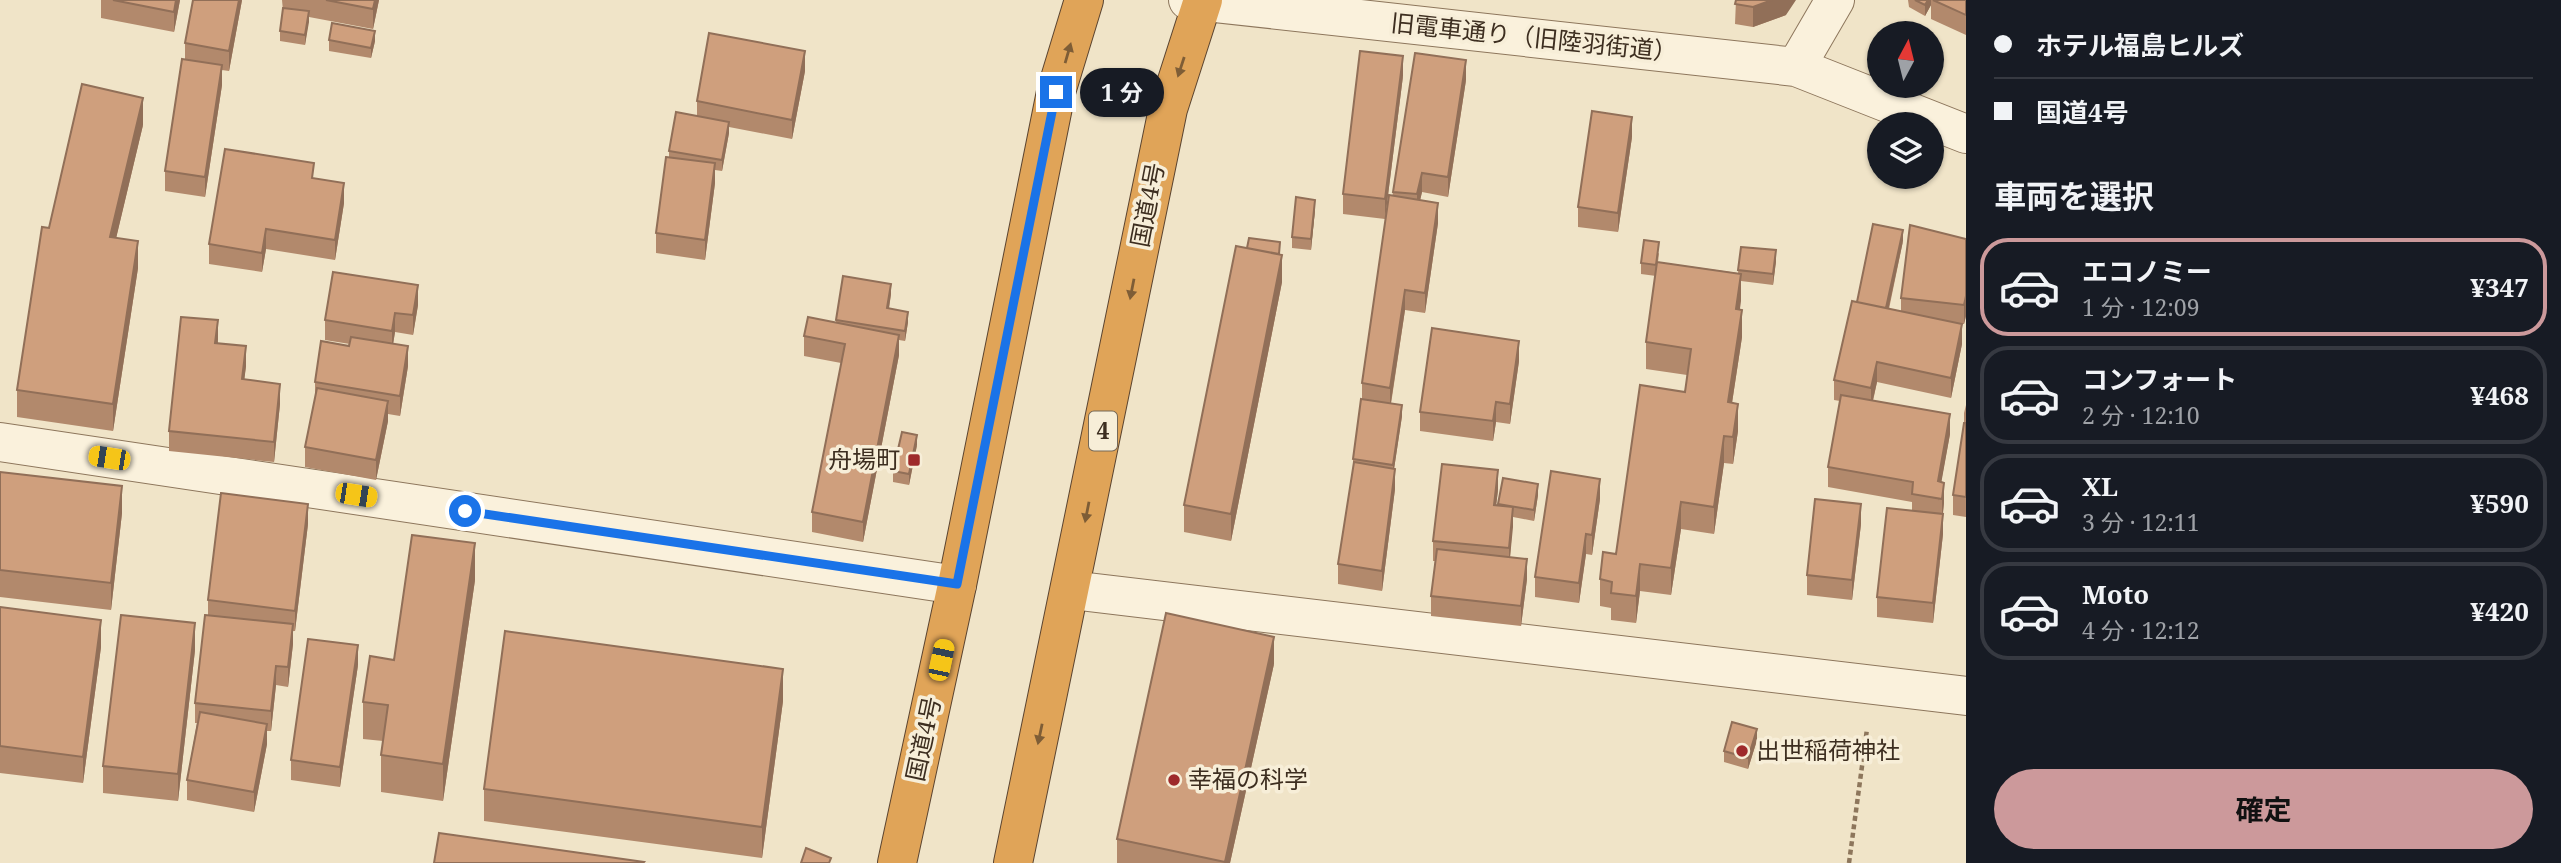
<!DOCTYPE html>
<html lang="ja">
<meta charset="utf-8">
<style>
:root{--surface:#171b24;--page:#20242c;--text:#f1f3f6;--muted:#9ea1a6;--line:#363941;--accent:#cc999b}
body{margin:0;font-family:"Noto Serif","Noto Sans JP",serif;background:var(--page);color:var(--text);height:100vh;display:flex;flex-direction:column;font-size:26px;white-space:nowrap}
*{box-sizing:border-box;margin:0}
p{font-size:23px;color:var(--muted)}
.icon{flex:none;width:38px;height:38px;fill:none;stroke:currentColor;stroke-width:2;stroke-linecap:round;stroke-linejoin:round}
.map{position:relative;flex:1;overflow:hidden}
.sheet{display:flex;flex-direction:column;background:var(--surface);width:595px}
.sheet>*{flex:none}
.banner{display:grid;align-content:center;height:154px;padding:0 28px;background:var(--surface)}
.needle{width:46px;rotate:7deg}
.controls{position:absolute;left:1867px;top:21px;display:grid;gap:14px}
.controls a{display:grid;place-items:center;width:77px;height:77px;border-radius:50%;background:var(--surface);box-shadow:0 2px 5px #0004;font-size:35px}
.end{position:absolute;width:32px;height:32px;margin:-16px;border:9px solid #1a73e8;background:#fff;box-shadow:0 0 0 4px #fff}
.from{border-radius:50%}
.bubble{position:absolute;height:49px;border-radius:24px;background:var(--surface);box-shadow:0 2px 5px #0004;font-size:23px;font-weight:700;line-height:49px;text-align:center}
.car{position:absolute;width:21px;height:42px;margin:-21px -10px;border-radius:9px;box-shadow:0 0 5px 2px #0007;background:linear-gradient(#f5c518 24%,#345 0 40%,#f5c518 0 76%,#345 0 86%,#f5c518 0)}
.banner b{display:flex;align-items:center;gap:24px;height:66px;font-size:26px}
.banner b+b{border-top:2px solid var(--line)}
.banner i{width:18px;height:18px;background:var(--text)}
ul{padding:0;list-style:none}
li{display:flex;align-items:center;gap:21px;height:98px;margin:0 14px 10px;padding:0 14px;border:4px solid var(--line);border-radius:28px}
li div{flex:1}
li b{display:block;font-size:26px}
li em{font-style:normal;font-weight:700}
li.current{border-color:var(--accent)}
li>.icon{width:63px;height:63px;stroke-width:1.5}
h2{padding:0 28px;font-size:32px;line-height:84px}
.button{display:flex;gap:14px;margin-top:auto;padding:14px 28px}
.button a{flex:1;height:80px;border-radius:42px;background:var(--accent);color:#111;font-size:28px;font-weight:700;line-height:80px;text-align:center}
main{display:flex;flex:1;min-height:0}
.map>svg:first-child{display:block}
</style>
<main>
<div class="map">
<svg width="1966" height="863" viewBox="0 0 1966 863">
<rect width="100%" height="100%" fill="#f0e4c8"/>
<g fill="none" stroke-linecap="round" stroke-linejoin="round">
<g stroke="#8d765c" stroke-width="40">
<path id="minor" d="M1188,0L1796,67L1966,134
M1796,67L1835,0
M0,442L957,585
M1071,590L1966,696"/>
</g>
<g stroke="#5b4430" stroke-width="40">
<path id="highway" d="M897,863L957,585L1056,92L1084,0
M1013,863L1168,109L1203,0"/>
</g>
<path stroke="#8d765c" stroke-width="4.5" stroke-dasharray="5 3.5" stroke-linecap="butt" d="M1849,863L1867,729"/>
<use href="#minor" stroke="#faf1dc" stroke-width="38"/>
<use href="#highway" stroke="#e0a458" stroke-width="38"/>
</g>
<path fill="#b2896c" d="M101,0H180L174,32L101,18Z
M242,0L229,71L222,70V85L205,197L165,191V171L185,59V43Z
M282,0H379L373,29L309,17L305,45L280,41V31L283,11Z
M1736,0L1786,15L1753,27L1735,24Z
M1908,0H1966V35L1931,19V5L1925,16L1909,7Z
M329,40L375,41L371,58L329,51Z
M805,71L792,139L729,127V133L722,171L715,170V183L705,260L656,253V233L669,157V151L697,116V101Z
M1403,76L1385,219L1343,214V194Z
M1466,80L1448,197L1422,192L1420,200L1438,223L1425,313L1405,310L1391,404L1402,416L1394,469L1395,489L1382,591L1338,584V564L1353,470V459L1362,399V383L1393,192Z
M143,125L116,238L138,268L113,431L17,417V390L49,228Z
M1632,137L1618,232L1578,227V207Z
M314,178L344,203L335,260L266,249L262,272L209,264V244Z
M1315,210L1311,250L1292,248V237Z
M1966,239V316L1964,324H1960L1962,344L1951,398L1877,382L1873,401L1950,434L1941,482L1944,503L1943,514V534L1933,623L1877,617V597L1912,511V502L1828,487V467L1840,401L1834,400V380L1903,241L1889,309L1901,311V298Z
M1741,247L1776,261L1773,285L1741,281L1740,309L1742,337L1732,403L1738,431L1733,464L1724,463L1714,534L1681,529L1671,595L1640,591L1636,623L1611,620V608L1600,606V579L1616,554L1685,392L1687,375L1646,369V342L1656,276L1641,274V263L1659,253L1658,262L1738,273Z
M1280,254L1282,282L1231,541L1184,532V505Z
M891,294L889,309L908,322L905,341L899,340V355L863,542L812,532V512L841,363L804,356V336L836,323V320Z
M418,305L413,335L395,332L393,344L408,366L400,416L388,414V421L376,480L305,467V447L315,398V382L349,346L350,344L325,340V320Z
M218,340V344L246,366L244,380L280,404L274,462L169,451V431Z
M1519,361L1510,424L1496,422L1493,441L1420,431V412Z
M1966,405V517L1953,515V495L1964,424V413Z
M917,445L909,485L893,482V471Z
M0,472L122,513L111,610L0,597Z
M1498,490L1496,505L1538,495L1534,521L1513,517L1510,557L1527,579L1521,626L1431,616V596L1435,561H1433V541Z
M1600,499L1592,555L1586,554L1579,603L1535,597V577Z
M308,524L295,631H293V644L288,687L276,685L271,731H267V744L254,812L187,800V780L197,723H195V703L208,615V600Z
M1861,524L1852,600L1807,595V575Z
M475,580L443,801L381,792V755L383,741L363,739V702L394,660Z
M0,607L101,647L83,783L0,773Z
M195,650L178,801L103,793V766Z
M1274,664L1230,863H1117V839Z
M358,665L340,787L291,780V760Z
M783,701L762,858L484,821V789Z
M1757,740L1748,769L1724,762V751Z"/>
<path fill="#916f58" d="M176,0H180L174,32V12Z
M239,0H242L229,71V51Z
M375,0H379L373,29V9Z
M1772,0H1796L1786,15L1753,27V7Z
M1928,0H1931V5L1925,16V5Z
M309,11V22L305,45V35Z
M375,31V41L371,58V48Z
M805,51V71L792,139V120Z
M1403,56V76L1385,219V199Z
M1466,60V80L1448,197V177Z
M222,65V85L205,197V177Z
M143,98V125L110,264V237Z
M1632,117V137L1618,232V213Z
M729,122V133L722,171V160Z
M715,163V183L705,260V240Z
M1422,173V192L1417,214V194Z
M344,183V203L335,260V240Z
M1315,200V210L1311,250V239Z
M1438,203V223L1425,313V293Z
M266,229V249L262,272V253Z
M1903,230V241L1886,320V309Z
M138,241V268L113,431V404Z
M1776,250V261L1773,285V274Z
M1282,255V282L1231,541V514Z
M1741,274V301L1736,336V309Z
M891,284V294L887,319V308Z
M418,285V305L413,335V315Z
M1405,290V310L1390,408V388Z
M1966,296V316L1964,324V305Z
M1742,310V337L1728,429V402Z
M908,312V322L905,341V331Z
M395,313V332L392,351V331Z
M218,320V340L215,363V343Z
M1962,324V344L1951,398V378Z
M899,335V355L863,542V522Z
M1519,341V361L1510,424V404Z
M246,346V366L242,399V379Z
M408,346V366L400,416V396Z
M1877,362V382L1871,408V388Z
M280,384V404L274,462V442Z
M388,401V421L376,480V460Z
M1496,402V422L1493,441V421Z
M1738,404V431L1733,464V437Z
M1402,405V416L1393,476V465Z
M1950,414V434L1938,501V481Z
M917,435V445L909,485V474Z
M1724,436V463L1714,534V507Z
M1395,469V489L1382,591V571Z
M1498,470V490L1494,524V505Z
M1600,479V499L1592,555V535Z
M1944,483V503L1942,519V499Z
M1538,484V495L1534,521V510Z
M122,486V513L111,610V583Z
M1681,502V529L1671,595V568Z
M308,504V524L295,631V611Z
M1861,504V524L1852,600V580Z
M1513,507V527L1509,568V548Z
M1943,514V534L1933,623V603Z
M1586,534V554L1579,603V583Z
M475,543V580L443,801V764Z
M1527,559V579L1521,626V606Z
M1640,564V591L1636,623V596Z
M101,620V647L83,783V757Z
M195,623V650L178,801V774Z
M293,624V644L288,687V667Z
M1274,637V664L1230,863H1225Z
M358,645V665L340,787V767Z
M276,666V685L271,731V711Z
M783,669V701L762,858V827Z
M267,724V744L254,812V792Z
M1757,729V740L1748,769V758Z"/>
<path fill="#cf9f7d" stroke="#916f58" stroke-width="2" d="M113,0H176L174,12Z
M193,0H239L229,51L185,43Z
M326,0H375L373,9Z
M1736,0H1772L1753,7L1735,4Z
M1915,0H1928L1925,5Z
M1933,0H1966V15Z
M283,8L309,11L305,35L280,31Z
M332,23L375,31L371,48L329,40Z
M709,33L805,51L792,120L697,101Z
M1360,51L1403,56L1385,199L1343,194Z
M1415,53L1466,60L1448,177L1422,173L1417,194L1393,192Z
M182,59L222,65L205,177L165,171Z
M82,84L143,98L110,237L138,241L113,404L17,390L42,227L49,228Z
M1592,111L1632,117L1618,213L1578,207Z
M676,112L729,122L722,160L669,151Z
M225,149L314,163L312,178L344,183L335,240L266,229L262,253L209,244Z
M666,157L715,163L705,240L656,233Z
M1389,195L1438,203L1425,293L1405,290L1390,388L1362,383Z
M1296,197L1315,200L1311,239L1292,237Z
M1873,224L1903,230L1886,308L1857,302Z
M1910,225L1966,239V296L1964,305L1901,298Z
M1249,238L1280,242L1279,254L1247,248Z
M1644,240L1659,242L1656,265L1641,263Z
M1236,246L1282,255L1231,514L1184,505Z
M1741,247L1776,250L1773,274L1738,270Z
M1657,262L1741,274L1736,309L1742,310L1728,402L1738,404L1733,437L1724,436L1714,507L1681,502L1671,568L1640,564L1636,596L1611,593L1612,582L1600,579L1603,552L1616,554L1640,385L1685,392L1691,349L1646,342Z
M333,272L418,285L413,315L395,313L392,331L325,320Z
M843,276L891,284L887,308L908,312L905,331L836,320Z
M1852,301L1962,324L1951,378L1877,362L1871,388L1834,380Z
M181,317L218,320L215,343L246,346L242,379L280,384L274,442L169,431Z
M808,317L899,335L863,522L812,512L845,344L804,336Z
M1432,328L1519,341L1510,404L1496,402L1493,421L1420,412Z
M351,337L408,346L400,396L315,382L321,341L349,346Z
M317,388L388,401L376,460L305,447Z
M1841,395L1950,414L1938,481L1944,483L1942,499L1912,494L1913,482L1828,467Z
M1361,399L1402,405L1393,465L1353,459Z
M1964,423H1966V497L1953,495Z
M902,432L917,435L909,474L893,471Z
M1354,462L1395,469L1382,571L1338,564Z
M1442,464L1498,470L1494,505L1513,507L1509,548L1433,541Z
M1551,471L1600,479L1592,535L1586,534L1579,583L1535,577Z
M0,472L122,486L111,583L0,570Z
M1503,478L1538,484L1534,510L1498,504Z
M221,493L308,504L295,611L208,600Z
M1815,499L1861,504L1852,580L1807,575Z
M1887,508L1943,514L1933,603L1877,597Z
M412,535L475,543L443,764L381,755L388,705L363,702L370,656L394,660Z
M1437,549L1527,559L1521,606L1431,596Z
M0,607L101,620L83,757L0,746Z
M1166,613L1274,637L1225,862L1117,839Z
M121,615L195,623L178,774L103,766Z
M205,615L293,624L288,667L276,666L271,711L195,703Z
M505,631L783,669L762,827L484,789Z
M308,639L358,645L340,767L291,760Z
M200,712L267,724L254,792L187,780Z
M1732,722L1757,729L1748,758L1724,751Z
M439,833L644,862L643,863H434Z
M806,848L831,858L829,863H801Z"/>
<defs><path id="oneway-solid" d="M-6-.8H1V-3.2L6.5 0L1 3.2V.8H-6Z" transform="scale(1.75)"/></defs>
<g fill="#7e5d36">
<use href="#oneway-solid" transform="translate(1068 53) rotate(-74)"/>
<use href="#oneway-solid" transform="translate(1181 67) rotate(108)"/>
<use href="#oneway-solid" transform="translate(1132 289) rotate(101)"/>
<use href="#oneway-solid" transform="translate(1087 512) rotate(101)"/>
<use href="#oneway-solid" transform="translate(1040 734) rotate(102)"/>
</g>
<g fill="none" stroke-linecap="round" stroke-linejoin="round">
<path stroke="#1a73e8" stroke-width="9" d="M465,511L957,584L1056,92"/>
</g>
<g fill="#9e2a2b" stroke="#f7eed8" stroke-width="2.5">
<rect x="907" y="453" width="14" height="14" rx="3.5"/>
<circle cx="1742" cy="751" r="7"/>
<circle cx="1174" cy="780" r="7"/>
</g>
<g text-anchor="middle" stroke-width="7" stroke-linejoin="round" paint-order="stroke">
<rect fill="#f7eed8" stroke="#756857" stroke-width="2" x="1089" y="411.5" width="28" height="39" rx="5"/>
<g font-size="23" font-weight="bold" fill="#3d2e20">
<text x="1103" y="439">4</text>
</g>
<g font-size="24" fill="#3d2e20" stroke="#f7eed8">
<text transform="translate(1534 38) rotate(6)" y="8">旧電車通り（旧陸羽街道）</text>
<text transform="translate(1148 205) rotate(-79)" y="8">国道4号</text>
<text transform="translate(924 739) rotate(-78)" y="8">国道4号</text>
</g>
<g font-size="24" fill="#3d2e20" stroke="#f7eed8" text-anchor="start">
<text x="900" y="468" text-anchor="end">舟場町</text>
<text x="1756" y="759">出世稲荷神社</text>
<text x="1188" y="788">幸福の科学</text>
</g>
</g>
</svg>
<div class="controls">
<a><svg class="needle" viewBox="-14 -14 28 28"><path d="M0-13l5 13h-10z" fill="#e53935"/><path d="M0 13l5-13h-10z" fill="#9ea1a6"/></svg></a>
<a><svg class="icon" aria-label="layers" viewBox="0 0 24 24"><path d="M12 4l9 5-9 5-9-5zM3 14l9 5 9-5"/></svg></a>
</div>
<i class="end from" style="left:465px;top:511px"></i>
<i class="end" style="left:1056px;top:92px"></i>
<div class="bubble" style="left:1080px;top:68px;width:84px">1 分</div>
<i class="car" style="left:109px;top:458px;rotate:279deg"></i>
<i class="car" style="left:356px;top:495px;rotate:99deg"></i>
<i class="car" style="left:941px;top:660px;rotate:12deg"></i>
</div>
<section class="sheet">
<div class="banner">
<b><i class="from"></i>ホテル福島ヒルズ</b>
<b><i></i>国道4号</b>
</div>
<h2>車両を選択</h2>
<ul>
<li class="current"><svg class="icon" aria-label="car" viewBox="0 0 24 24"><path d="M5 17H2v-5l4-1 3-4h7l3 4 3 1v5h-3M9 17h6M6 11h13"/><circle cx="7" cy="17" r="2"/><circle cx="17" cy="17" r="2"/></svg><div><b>エコノミー</b><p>1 分 · 12:09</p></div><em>¥347</em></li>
<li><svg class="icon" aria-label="car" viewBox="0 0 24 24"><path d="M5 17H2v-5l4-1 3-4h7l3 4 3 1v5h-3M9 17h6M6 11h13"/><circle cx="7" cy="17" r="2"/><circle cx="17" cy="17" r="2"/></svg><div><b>コンフォート</b><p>2 分 · 12:10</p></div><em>¥468</em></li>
<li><svg class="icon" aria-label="car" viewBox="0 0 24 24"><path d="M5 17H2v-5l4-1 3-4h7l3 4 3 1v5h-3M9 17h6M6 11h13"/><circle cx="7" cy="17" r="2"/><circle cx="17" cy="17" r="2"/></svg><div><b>XL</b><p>3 分 · 12:11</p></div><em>¥590</em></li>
<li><svg class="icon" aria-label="car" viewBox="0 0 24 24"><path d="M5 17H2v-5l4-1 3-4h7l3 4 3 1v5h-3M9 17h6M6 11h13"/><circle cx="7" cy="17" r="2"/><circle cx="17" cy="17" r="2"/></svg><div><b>Moto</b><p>4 分 · 12:12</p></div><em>¥420</em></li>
</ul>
<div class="button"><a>確定</a></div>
</section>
</main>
